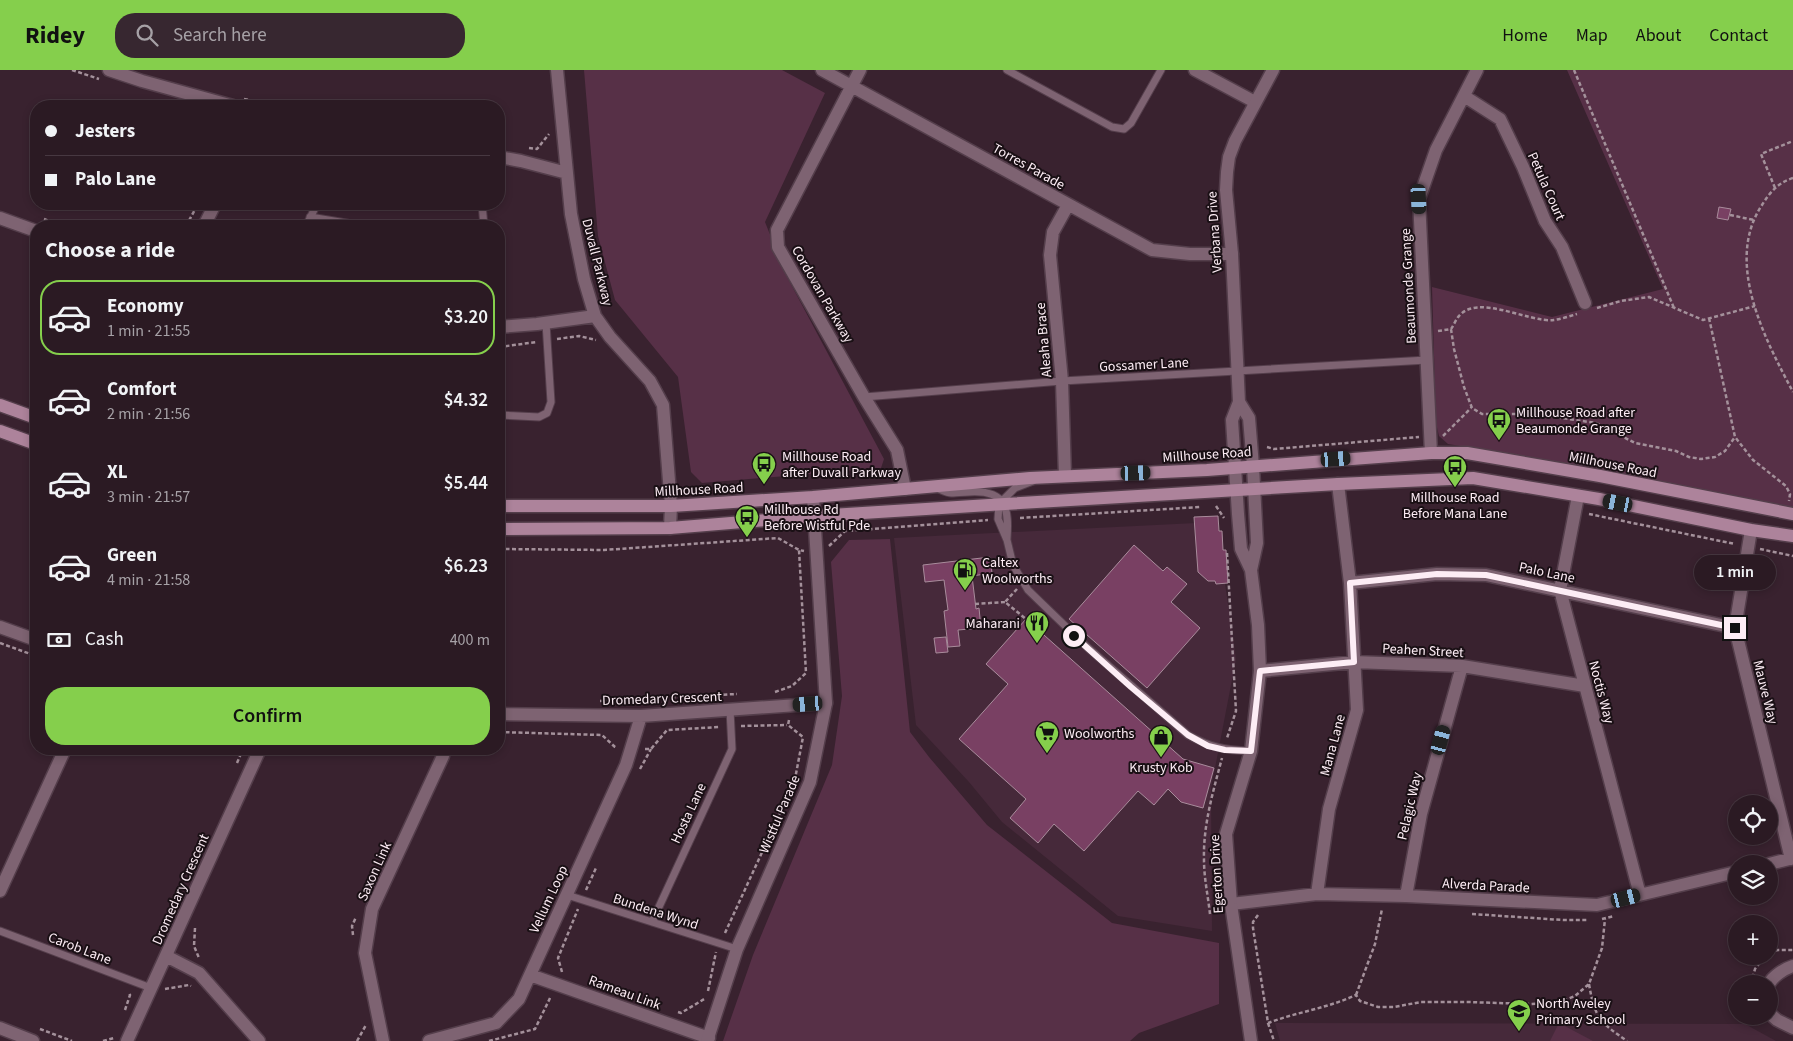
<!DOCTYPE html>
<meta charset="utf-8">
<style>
:root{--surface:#2b1a23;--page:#372730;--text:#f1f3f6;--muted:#a6a1a6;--line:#473841;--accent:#85cf4c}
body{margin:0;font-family:"Source Sans 3",sans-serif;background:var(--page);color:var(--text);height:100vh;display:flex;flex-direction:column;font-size:19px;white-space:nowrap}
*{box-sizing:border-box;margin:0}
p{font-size:16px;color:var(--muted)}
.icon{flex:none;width:28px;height:28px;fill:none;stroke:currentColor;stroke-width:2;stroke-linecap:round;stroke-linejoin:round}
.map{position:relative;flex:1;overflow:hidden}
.sheet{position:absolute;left:30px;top:150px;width:475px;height:535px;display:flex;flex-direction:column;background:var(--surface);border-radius:20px;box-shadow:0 2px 8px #0003,0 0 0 1px var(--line)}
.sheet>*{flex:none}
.banner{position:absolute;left:30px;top:30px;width:475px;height:110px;border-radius:20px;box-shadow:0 2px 8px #0003,0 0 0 1px var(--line);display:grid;align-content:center;height:110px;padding:0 15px;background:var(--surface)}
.tools{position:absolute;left:1728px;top:725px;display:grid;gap:10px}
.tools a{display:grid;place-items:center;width:50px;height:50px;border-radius:50%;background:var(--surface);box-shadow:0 2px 8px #0003,0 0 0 1px var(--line);font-size:25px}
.end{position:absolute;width:22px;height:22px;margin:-11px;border:6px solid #fdedf5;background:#111;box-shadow:0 0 0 2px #111}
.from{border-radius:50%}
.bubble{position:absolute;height:35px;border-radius:18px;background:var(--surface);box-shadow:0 2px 8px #0003,0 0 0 1px var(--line);font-size:16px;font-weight:600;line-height:35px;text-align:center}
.car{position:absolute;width:15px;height:30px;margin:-15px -8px;border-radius:6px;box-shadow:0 0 4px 1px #0007;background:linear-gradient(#222 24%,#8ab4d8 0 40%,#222 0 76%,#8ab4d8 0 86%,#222 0)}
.banner b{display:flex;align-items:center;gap:18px;height:48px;font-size:19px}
.banner b+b{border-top:1px solid var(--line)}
.banner i{width:12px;height:12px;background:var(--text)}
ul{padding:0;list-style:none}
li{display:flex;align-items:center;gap:15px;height:75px;margin:0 10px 8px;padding:0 5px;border:2px solid transparent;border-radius:20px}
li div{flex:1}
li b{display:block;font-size:19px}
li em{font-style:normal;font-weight:600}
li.current{border-color:var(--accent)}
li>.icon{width:45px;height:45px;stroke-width:1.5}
h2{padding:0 15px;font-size:22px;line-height:60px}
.pay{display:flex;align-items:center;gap:12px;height:55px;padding:0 15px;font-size:19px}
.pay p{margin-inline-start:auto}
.action{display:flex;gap:10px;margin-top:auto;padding:10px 15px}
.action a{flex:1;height:58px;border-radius:20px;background:var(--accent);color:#111;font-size:20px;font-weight:600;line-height:58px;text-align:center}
header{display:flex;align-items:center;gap:30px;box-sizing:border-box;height:70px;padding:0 25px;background:var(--accent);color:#111}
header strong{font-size:24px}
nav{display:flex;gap:28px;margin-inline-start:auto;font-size:18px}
.search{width:350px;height:45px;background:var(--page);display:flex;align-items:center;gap:12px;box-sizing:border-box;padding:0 18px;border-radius:20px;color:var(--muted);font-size:19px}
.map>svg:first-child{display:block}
</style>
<header>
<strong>Ridey</strong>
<div class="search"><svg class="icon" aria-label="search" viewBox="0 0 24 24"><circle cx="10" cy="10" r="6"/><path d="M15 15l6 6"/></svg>Search here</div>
<nav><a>Home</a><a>Map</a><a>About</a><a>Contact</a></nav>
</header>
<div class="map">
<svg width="1793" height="971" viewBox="0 0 1793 971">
<rect width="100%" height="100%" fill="#39222f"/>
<path fill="#46293a" d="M1216,452L1236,589L1211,719L1212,861L1118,846L1002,752L969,712L916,655L894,468Z
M1275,953L1745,954L1776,971H1280Z"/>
<path fill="#573047" d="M584,0H782L825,23L765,152L786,205L884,389L881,398L702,413L691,402L678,307L615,230L598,166Z
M1567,0H1793V438L1523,386L1448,374L1439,366L1436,353L1432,217L1552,247L1663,219Z
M890,469L910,662L929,687L987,755L1112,853L1219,873V934L1139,963L1130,971H723L753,885L832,695L842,626L831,492L849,470Z
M1559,953L1593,971H1550Z"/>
<path fill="#794063" stroke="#a98c9c" d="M1719,137L1731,139L1728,150L1717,148Z
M1218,446L1219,461H1222L1223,480H1226L1228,513L1216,514L1215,511H1208L1198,502L1194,447Z
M1134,475L1163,501L1167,497L1187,514L1171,532L1200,558L1147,618L1069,549Z
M990,487L992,503L972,506L976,539L979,538L981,558L958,560L960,576L948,577L944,541L948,540L944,510L925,512L923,495Z
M1026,549L1183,689L1214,698L1203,738L1181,732L1168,719L1154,735L1138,721L1084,781L1054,754L1038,773L1010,748L1026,729L959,669L1008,614L986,594Z
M946,567L948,582L936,583L934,568Z"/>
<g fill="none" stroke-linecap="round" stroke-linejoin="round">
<g stroke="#543e4b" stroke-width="9">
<path id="service" d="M1007,0L1112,57L1124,59L1131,53L1161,0
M482,134L484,156
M310,147L364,156
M306,156L317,134
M864,327L1062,311L1427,290
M499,345L539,347L547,343L551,332L546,253
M1033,411L1015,418L999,434L998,449L1007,470L1013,495L1028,520L1087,577L1188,665C1212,678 1224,680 1251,681
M937,418C953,426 954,422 970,422C1007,420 1009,439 1007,469
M567,825L737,879
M652,852L732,679L730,640
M0,861L151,918"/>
</g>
<g stroke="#543e4b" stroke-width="15">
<path id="minor" d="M109,0L142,11L233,36
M557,0L571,144L584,209L595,246L610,267L650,311L663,335L671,436L670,458
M822,0L1152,180L1190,184H1232
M860,0L777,160L778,177L864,327L897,380L905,419
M1195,0L1255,32
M1464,26L1500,49L1523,97L1545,151L1562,177L1585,233
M499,87L521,91L567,103
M0,148L36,161
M204,156L215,134
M499,257L537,254L595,246
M1431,383L1419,129L1436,80L1477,0
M1065,406L1062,311L1050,185L1053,162L1068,135
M1578,426L1560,520L1640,825
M1751,460L1735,558L1791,789
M1350,513L1437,504L1486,505L1735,558
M0,557L36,570
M1260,601L1354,592L1462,596L1585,616
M499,644L641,646L826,633
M1769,794L1793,788
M0,821L65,679
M1317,824L1329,739L1357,640L1350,513L1338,414
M1406,826L1421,744L1462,596
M1231,834L1317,824L1406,826L1597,835L1736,802
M166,886L199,903L259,971
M530,905L709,968
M1769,914C1773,906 1784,899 1793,896
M1769,943L1777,950L1793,958
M0,958L33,971
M127,971L260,679
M383,971L365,883L372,839L443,686L444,679
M429,971L496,953L519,929L626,695L641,646"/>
</g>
<g stroke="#543e4b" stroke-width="15">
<path id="tertiary" d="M1239,332L1249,348L1253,396L1257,473L1251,500
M707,971L737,879L810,712L826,633L813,427
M1251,971L1231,834L1226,764L1251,681L1260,601L1258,555L1251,500L1241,479L1238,444L1232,350L1239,332L1232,184L1226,120L1227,102L1229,87L1235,71L1273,0"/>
</g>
<g stroke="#543e4b" stroke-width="15">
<path id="secondary" d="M0,335L36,348
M0,361L36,374
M499,436H671L813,427L1030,408L1207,400L1431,383H1467L1600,406L1793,444
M499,459L670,458L815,446L1005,434L1338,414L1473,408L1599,429L1751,460L1793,466"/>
</g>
<path stroke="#a4919b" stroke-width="2.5" stroke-dasharray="4 2.5" stroke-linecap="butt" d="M72,0L99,9
M1574,0L1674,238
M244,29L280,36
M529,78L537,79L549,64
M1793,108C1779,112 1770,122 1762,135C1724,192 1765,269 1793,322
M1775,118L1761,84L1793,71
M1730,145L1754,150
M44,149L63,156
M186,156L198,134
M1597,238L1621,231L1649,227L1703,250L1755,236
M1709,248L1735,367L1753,390L1786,416L1790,424L1789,431
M1451,259L1454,279L1464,317L1472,338L1482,344H1534L1596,353L1635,373L1676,381L1689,387L1701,389L1715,387L1725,381L1735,367
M1438,261L1451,259C1454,255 1456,249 1459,246C1478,223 1529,253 1554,250C1562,249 1570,246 1577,244
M557,269L579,266L596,270
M499,277L537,272
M1443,366L1471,338
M1267,377L1274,379L1419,367
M1216,436L1224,448
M1589,444L1735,474
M1020,448L1200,437
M829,476L845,461L988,450
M499,479L604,480L778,468L799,480L804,481
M1760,479L1793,486
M1227,483L1236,641L1227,668
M1017,519L1005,532L1026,549
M975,534L1005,532
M0,573L36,586
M775,622L792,616L806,603L799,480
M600,631L737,624
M789,650L788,655L803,667L795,709
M741,656L787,655
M499,662L602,665L615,677L617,678
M645,679H651L667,660L720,657
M237,693L243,679
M640,699L651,679
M586,820L596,798
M1210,844C1208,826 1204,808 1204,790C1203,755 1213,722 1222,688
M1472,844L1563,850H1587
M1258,845L1253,852V858L1268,953C1297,942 1328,938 1356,925L1360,931L1378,937H1394L1421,932H1468L1530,934L1558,933L1575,926L1589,914L1602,878L1605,849
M1602,849L1614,846
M195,858L194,876L199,888
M725,863L781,741
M353,865L352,856L356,847
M1769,882L1778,880H1793
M562,902L558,888L578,839
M1589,914C1595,949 1600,952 1627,971
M1751,914L1755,899L1765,886
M165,919L189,915L191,916
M708,921L716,882
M1356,925L1375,874L1382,839
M125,940L130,925L129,922
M678,942L681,943L706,928
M1268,953L1274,971
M40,959L72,971
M103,971L114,968
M357,971L366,955
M489,971L535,959L551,926"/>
<use href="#service" stroke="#7e6372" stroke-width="7"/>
<use href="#minor" stroke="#7e6372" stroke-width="12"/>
<use href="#tertiary" stroke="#7e6372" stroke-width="12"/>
<use href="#secondary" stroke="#ad839b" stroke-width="12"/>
</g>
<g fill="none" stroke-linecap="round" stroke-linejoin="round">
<path stroke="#fdedf5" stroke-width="6" d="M1074,566L1131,617L1188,665L1208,676L1225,680L1251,681L1260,601L1354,592L1350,513L1437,504L1486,505L1735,558"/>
</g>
<defs>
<g id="bus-pin" transform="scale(1.25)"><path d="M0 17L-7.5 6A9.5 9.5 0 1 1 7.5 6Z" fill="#85cf4c" stroke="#1a1015"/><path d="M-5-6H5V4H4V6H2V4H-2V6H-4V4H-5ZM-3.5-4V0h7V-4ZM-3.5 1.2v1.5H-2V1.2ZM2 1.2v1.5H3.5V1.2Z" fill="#111"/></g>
<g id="fuel-pin" transform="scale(1.25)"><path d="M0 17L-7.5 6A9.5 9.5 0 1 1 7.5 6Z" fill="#85cf4c" stroke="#1a1015"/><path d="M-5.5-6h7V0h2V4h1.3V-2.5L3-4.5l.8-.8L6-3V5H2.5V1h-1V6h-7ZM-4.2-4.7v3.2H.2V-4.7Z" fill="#111"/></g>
<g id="restaurant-pin" transform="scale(1.25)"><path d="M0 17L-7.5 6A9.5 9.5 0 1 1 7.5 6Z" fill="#85cf4c" stroke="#1a1015"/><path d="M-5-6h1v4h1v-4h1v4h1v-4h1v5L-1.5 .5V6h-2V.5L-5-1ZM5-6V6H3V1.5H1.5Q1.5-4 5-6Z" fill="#111"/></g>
<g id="supermarket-pin" transform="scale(1.25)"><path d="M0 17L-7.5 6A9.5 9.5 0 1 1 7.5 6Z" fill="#85cf4c" stroke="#1a1015"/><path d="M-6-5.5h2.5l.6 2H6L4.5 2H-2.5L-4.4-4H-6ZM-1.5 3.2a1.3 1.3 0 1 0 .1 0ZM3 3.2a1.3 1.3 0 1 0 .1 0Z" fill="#111"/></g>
<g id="shop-pin" transform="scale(1.25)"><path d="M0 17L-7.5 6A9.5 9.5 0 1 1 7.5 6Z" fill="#85cf4c" stroke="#1a1015"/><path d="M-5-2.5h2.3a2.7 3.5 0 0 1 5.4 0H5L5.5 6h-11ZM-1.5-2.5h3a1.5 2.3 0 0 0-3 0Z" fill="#111"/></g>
<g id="school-pin" transform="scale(1.25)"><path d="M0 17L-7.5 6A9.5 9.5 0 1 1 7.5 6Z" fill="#85cf4c" stroke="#1a1015"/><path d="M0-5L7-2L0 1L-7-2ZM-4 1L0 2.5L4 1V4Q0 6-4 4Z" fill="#111"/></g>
</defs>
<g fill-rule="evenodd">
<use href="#bus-pin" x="1499" y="350"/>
<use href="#bus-pin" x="764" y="394"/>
<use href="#bus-pin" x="1455" y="397"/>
<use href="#bus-pin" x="747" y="447"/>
<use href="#fuel-pin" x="965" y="500"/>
<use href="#restaurant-pin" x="1037" y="553"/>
<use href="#supermarket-pin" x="1047" y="663"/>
<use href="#shop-pin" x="1161" y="667"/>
<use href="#school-pin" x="1519" y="941"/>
</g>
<g text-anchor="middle" stroke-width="4" stroke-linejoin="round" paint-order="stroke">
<g font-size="14" fill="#fdedf5" stroke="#1a1015">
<text transform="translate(1029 96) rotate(29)" y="5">Torres Parade</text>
<text transform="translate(1547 116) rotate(66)" y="5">Petula Court</text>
<text transform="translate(1214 162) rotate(-94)" y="5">Verbana Drive</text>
<text transform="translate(598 192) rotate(76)" y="5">Duvall Parkway</text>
<text transform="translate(1408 216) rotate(-93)" y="5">Beaumonde Grange</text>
<text transform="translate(823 224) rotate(60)" y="5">Cordovan Parkway</text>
<text transform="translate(1043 270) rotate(-95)" y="5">Aleaha Brace</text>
<text transform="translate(1144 294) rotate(-3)" y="5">Gossamer Lane</text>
<text transform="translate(1207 384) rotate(-4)" y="5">Millhouse Road</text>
<text transform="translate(1613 394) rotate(11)" y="5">Millhouse Road</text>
<text transform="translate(699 419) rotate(-3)" y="5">Millhouse Road</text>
<text transform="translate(1547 502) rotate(12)" y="5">Palo Lane</text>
<text transform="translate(1423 580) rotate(3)" y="5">Peahen Street</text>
<text transform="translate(1602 622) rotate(75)" y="5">Noctis Way</text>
<text transform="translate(1766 622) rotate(76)" y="5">Mauve Way</text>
<text transform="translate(662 628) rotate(-2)" y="5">Dromedary Crescent</text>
<text transform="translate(1332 675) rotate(-75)" y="5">Mana Lane</text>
<text transform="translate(1409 736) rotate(-77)" y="5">Pelagic Way</text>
<text transform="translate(688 743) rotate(-65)" y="5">Hosta Lane</text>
<text transform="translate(779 744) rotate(-67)" y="5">Wistful Parade</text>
<text transform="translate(374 801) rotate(-66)" y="5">Saxon Link</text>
<text transform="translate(1216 804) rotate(-93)" y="5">Egerton Drive</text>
<text transform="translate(1486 815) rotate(3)" y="5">Alverda Parade</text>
<text transform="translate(180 819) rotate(-66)" y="5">Dromedary Crescent</text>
<text transform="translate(548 829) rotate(-65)" y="5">Vellum Loop</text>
<text transform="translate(656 841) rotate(18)" y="5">Bundena Wynd</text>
<text transform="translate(80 878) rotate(21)" y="5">Carob Lane</text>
<text transform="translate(625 922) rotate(20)" y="5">Rameau Link</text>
</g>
<g font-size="14" fill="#fdedf5" stroke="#1a1015" text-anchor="start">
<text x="1516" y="347">Millhouse Road after<tspan x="1516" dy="16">Beaumonde Grange</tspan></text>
<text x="782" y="391">Millhouse Road<tspan x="782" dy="16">after Duvall Parkway</tspan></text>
<text x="1455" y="432" text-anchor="middle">Millhouse Road<tspan x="1455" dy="16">Before Mana Lane</tspan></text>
<text x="764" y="444">Millhouse Rd<tspan x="764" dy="16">Before Wistful Pde</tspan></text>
<text x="982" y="497">Caltex<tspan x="982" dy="16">Woolworths</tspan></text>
<text x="1020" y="558" text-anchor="end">Maharani</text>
<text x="1064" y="668">Woolworths</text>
<text x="1161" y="702" text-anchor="middle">Krusty Kob</text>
<text x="1536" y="938">North Aveley<tspan x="1536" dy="16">Primary School</tspan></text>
</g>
</g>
</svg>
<div class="tools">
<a><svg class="icon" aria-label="locate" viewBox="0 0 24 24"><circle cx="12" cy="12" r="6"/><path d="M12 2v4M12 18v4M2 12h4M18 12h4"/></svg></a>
<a><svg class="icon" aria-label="layers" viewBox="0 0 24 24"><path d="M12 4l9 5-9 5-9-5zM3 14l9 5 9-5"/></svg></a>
<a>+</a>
<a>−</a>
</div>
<i class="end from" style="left:1074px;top:566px"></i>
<i class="end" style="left:1735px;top:558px"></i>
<div class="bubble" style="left:1694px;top:485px;width:82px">1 min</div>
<i class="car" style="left:1419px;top:129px;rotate:177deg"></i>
<i class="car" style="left:1336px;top:389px;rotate:86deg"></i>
<i class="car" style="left:1136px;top:403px;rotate:88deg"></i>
<i class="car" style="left:1618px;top:433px;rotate:281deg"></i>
<i class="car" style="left:808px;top:634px;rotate:266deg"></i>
<i class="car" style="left:1441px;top:670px;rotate:15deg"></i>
<i class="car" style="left:1626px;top:828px;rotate:76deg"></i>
<div class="banner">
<b><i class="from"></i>Jesters</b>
<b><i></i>Palo Lane</b>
</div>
<section class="sheet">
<h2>Choose a ride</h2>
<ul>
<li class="current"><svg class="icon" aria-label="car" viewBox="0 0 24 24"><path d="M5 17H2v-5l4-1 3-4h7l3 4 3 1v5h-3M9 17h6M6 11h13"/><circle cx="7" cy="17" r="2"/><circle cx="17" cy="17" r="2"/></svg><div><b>Economy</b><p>1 min · 21:55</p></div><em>$3.20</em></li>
<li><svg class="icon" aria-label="car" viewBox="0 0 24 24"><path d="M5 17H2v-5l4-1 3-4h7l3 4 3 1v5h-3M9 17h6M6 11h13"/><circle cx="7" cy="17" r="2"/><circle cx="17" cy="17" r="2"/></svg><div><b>Comfort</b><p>2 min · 21:56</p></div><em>$4.32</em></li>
<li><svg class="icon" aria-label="car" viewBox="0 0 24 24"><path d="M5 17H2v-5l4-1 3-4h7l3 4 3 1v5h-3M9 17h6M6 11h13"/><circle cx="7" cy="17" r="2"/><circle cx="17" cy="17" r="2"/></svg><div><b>XL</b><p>3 min · 21:57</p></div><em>$5.44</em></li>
<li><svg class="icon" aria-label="car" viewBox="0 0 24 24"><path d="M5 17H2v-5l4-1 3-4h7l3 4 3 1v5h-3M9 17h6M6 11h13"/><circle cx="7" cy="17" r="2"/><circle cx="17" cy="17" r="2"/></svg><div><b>Green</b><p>4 min · 21:58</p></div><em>$6.23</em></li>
</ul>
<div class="pay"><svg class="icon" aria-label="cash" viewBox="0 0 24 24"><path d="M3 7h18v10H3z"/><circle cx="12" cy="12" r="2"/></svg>Cash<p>400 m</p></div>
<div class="action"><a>Confirm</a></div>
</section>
</div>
